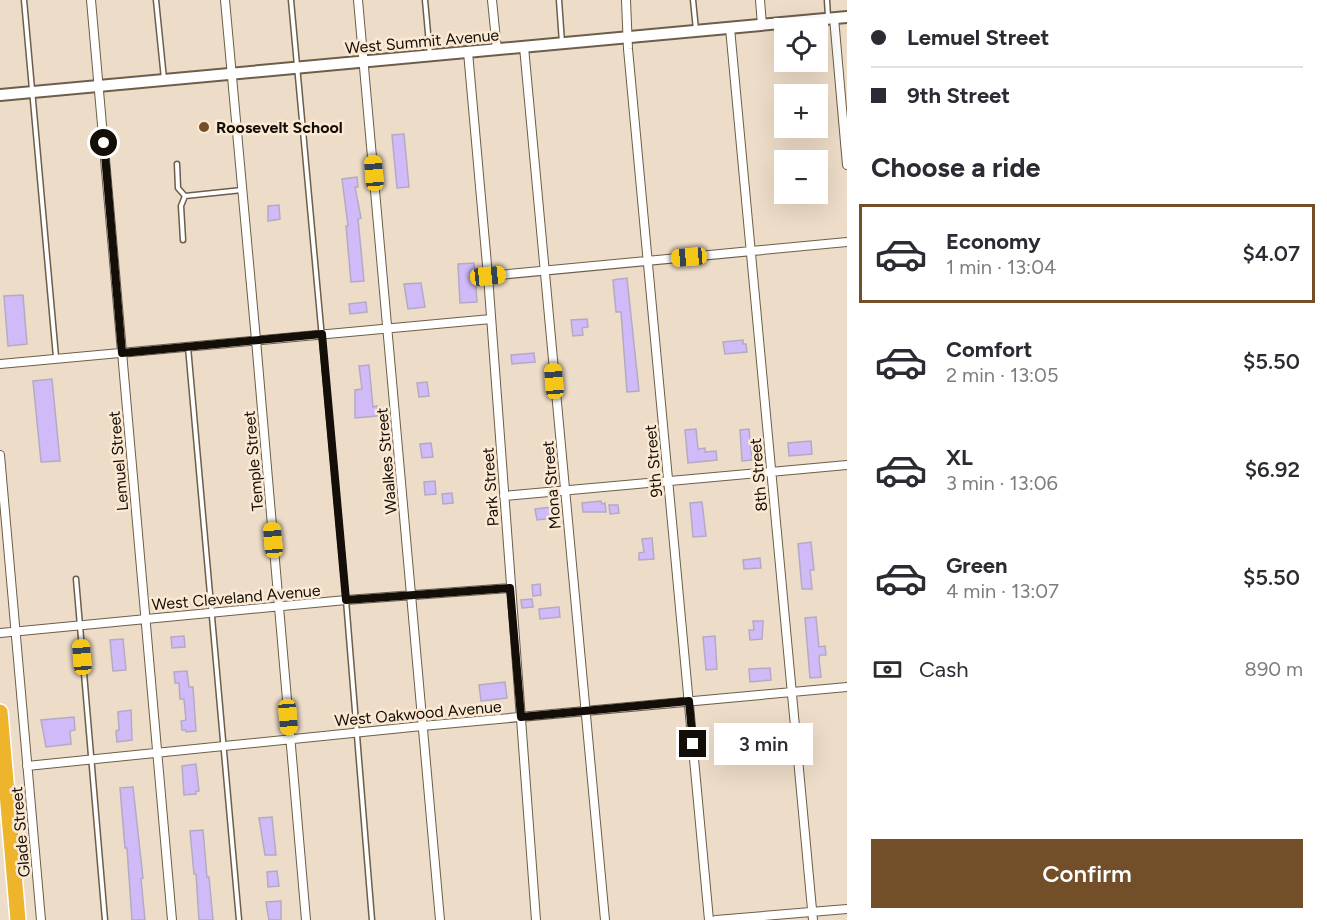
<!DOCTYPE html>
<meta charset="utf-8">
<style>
:root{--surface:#fff;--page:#f2f2f3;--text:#2b2b33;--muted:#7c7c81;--line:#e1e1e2;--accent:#724f28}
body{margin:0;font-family:Figtree,sans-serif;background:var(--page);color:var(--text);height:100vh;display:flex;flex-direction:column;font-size:22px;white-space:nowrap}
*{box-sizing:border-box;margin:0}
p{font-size:20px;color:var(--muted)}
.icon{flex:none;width:33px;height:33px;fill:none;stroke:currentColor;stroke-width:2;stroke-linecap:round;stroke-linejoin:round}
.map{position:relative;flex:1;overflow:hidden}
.sheet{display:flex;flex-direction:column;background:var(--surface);width:480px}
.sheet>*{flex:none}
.top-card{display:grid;align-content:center;height:132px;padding:0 24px;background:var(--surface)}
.buttons{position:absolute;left:774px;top:18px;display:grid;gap:12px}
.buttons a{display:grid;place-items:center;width:54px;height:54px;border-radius:0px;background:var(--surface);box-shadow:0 6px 24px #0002;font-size:30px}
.end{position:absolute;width:27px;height:27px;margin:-14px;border:8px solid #130e07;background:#fff;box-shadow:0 0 0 3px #fff}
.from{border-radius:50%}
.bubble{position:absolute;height:42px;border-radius:0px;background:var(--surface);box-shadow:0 6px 24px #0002;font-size:20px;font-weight:600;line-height:42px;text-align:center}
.car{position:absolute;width:18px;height:36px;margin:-18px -9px;border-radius:8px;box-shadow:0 0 4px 2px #0007;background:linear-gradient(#f5c518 24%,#345 0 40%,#f5c518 0 76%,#345 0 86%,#f5c518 0)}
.top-card b{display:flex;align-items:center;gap:21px;height:57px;font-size:22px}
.top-card b+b{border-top:2px solid var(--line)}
.top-card i{width:15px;height:15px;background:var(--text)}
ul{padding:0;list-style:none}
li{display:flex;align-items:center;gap:18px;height:99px;margin:0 12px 9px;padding:0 12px;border:3px solid transparent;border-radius:0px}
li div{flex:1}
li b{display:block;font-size:22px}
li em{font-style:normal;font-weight:600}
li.on{border-color:var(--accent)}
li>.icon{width:54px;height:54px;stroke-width:1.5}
h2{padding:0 24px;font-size:27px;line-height:72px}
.pay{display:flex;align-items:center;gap:15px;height:66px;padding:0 24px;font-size:22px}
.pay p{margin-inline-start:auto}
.button{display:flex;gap:12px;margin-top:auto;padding:12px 24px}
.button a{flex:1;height:69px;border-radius:0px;background:var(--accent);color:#fff;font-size:24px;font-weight:600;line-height:69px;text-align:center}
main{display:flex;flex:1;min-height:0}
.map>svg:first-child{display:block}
</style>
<main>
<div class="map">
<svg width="847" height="920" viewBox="0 0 847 920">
<rect width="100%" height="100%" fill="#eddcc7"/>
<path fill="#d0baf8" stroke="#b3abc3" stroke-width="1.5" d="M404,134L409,187L397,188L392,135Z
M357,177L358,187H355L361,218L358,219L364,281L351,282L346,226H348L342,179Z
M279,205L280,219L268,221V206Z
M474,263L477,302L460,303L458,264Z
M627,278L639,391L627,392L621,312H616L613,280Z
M421,283L425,307L408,309L404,284Z
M23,295L27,344L8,346L4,296Z
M366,302L367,312L350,314L349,304Z
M587,319L588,327L582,328L583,335L573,336L571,320Z
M743,340V344H746L747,352L725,354L723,342Z
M534,353L535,362L512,364L511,355Z
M369,365L373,407L377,406V416L355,418V390L362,389L359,366Z
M52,379L60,461L41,462L33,381Z
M427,382L429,396L419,397L417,383Z
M696,429L698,449L705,448V452L716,451L717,460L688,463L685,430Z
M749,429L752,460L742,461L740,430Z
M811,441L812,454L789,456L788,443Z
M431,443L433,457L422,458L420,444Z
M435,481L436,494L425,495L424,482Z
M452,493L453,503L443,504L442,494Z
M601,501L602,504L605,503L606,512H583L582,503Z
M702,502L706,536L693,537L690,503Z
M609,505H618L619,513L610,514Z
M552,507L554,518L537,520L535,509Z
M652,538L654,559L639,560V553L644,552L642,539Z
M811,542L814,570H810L812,589H802L798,544Z
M760,558L761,568L744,569L743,560Z
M540,584L541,595L533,596L532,585Z
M532,599L533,607L522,608L521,600Z
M559,607L560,617L540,619L539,609Z
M816,617L819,647L825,646L826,655H820L819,658L821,677L810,678L805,618Z
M753,621H763L762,639L750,640L749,630H754Z
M184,636L185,647L172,648L171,637Z
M715,636L717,669L706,670L703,637Z
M123,639L126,670L113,671L110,640Z
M770,668L771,680L750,682L749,669Z
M187,671L189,687H193L196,731L186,732V730H182L181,721L186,720L184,699H180L179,683H175L174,672Z
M505,682L507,698L481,701L479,685Z
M131,710L132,740L117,742L116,731L119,730L118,712Z
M74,717L75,730L70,731L71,744L46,747L41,720Z
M196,764L199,791H196V794L184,795L182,766Z
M133,787L143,878L141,879L145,920H132L127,848H125L120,788Z
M272,817L276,855H265L259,818Z
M203,830L207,877H209L213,920H199L196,874H194L190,831Z
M277,871L279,886L268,887L267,872Z
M281,901V920H269L266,902Z"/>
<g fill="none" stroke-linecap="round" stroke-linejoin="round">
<g stroke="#6c5e4b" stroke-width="7">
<path id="lane" d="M24,0L56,357
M156,0L164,79
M291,0L346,600L372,920
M425,0L430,55
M559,0L562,43
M693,0L696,30
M827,0L828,17
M177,164L178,188L185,196
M183,240L181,206L185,196L242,190
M188,347L239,920
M76,579L105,920"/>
</g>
<g stroke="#6c5e4b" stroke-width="10">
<path id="street" d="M91,0L172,920
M225,0L256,340L306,920
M358,0L440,920
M492,0L497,50
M626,0L628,49L709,920
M760,0L762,25
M834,18L847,165
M730,28L813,920
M524,47L605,920
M468,52L488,276L536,920
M488,276L847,242
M0,364L491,319
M0,455L41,920
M504,496L847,465
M0,633L346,600L510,588
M27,766L422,726L847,687
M716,920L847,909"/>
</g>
<g stroke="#6c5e4b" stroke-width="14">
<path id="secondary" d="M0,95L847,17"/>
</g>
<g stroke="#fff" stroke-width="18">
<path id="highway" d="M0,712L18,920"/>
</g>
<use href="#lane" stroke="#fff" stroke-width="4"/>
<use href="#street" stroke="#fff" stroke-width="8"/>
<use href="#secondary" stroke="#fff" stroke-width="10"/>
<use href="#highway" stroke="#eeb42b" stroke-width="15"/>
</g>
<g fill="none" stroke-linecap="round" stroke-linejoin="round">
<path stroke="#130e07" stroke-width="8" d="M104,143L122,353L322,334L346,600L510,588L521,717L689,701L693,744"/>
</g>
<circle fill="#724f28" stroke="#fbe9d3" stroke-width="2" cx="204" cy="127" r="6"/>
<g text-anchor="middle" stroke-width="5" stroke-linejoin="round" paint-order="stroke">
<g font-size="16" fill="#130e07" stroke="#fbe9d3">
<text transform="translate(422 41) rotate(-5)" y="6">West Summit Avenue</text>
<text transform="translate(118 461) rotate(-95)" y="6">Lemuel Street</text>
<text transform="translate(253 461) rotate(-95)" y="6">Temple Street</text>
<text transform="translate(386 461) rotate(-95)" y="6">Waalkes Street</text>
<text transform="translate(653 461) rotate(-95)" y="6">9th Street</text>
<text transform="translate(758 475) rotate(-95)" y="6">8th Street</text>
<text transform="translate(551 485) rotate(-95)" y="6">Mona Street</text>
<text transform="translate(490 487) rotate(-94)" y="6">Park Street</text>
<text transform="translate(236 597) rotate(-5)" y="6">West Cleveland Avenue</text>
<text transform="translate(418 713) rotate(-5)" y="6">West Oakwood Avenue</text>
<text transform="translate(20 832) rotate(-95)" y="6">Glade Street</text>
</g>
<g font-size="16" font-weight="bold" fill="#130e07" stroke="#fbe9d3" text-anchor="start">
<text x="216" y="133">Roosevelt School</text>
</g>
</g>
</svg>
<div class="buttons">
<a><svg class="icon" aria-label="locate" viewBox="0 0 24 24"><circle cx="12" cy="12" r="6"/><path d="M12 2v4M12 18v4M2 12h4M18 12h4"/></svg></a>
<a>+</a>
<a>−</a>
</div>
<i class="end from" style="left:104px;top:143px"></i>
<i class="end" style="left:693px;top:744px"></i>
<div class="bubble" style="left:714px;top:723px;width:99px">3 min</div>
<i class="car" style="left:374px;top:173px;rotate:355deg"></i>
<i class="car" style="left:689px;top:257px;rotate:265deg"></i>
<i class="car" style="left:488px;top:276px;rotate:84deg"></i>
<i class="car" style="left:554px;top:381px;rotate:355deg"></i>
<i class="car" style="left:273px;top:540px;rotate:355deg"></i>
<i class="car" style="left:82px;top:657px;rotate:355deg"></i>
<i class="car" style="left:288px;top:717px;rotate:175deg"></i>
</div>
<section class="sheet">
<div class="top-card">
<b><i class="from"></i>Lemuel Street</b>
<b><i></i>9th Street</b>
</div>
<h2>Choose a ride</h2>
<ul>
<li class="on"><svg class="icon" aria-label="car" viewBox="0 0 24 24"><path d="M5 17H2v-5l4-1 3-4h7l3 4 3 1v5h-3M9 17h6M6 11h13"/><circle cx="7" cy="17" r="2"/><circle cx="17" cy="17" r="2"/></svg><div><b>Economy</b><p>1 min · 13:04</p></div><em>$4.07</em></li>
<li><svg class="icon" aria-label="car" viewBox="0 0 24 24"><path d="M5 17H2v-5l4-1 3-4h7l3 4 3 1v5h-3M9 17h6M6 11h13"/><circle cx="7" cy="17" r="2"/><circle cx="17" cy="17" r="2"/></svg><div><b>Comfort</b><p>2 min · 13:05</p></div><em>$5.50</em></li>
<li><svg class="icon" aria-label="car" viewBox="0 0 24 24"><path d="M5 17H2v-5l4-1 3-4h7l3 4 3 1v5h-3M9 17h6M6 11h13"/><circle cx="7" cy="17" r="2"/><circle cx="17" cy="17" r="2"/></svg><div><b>XL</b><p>3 min · 13:06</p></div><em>$6.92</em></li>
<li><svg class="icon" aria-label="car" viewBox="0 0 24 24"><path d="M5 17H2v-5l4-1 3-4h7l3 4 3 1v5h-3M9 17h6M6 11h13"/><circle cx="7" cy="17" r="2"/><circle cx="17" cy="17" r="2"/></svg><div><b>Green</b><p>4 min · 13:07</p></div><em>$5.50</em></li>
</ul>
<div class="pay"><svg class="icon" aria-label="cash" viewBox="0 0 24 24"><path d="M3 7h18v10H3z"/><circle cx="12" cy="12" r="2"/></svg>Cash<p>890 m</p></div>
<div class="button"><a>Confirm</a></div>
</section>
</main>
